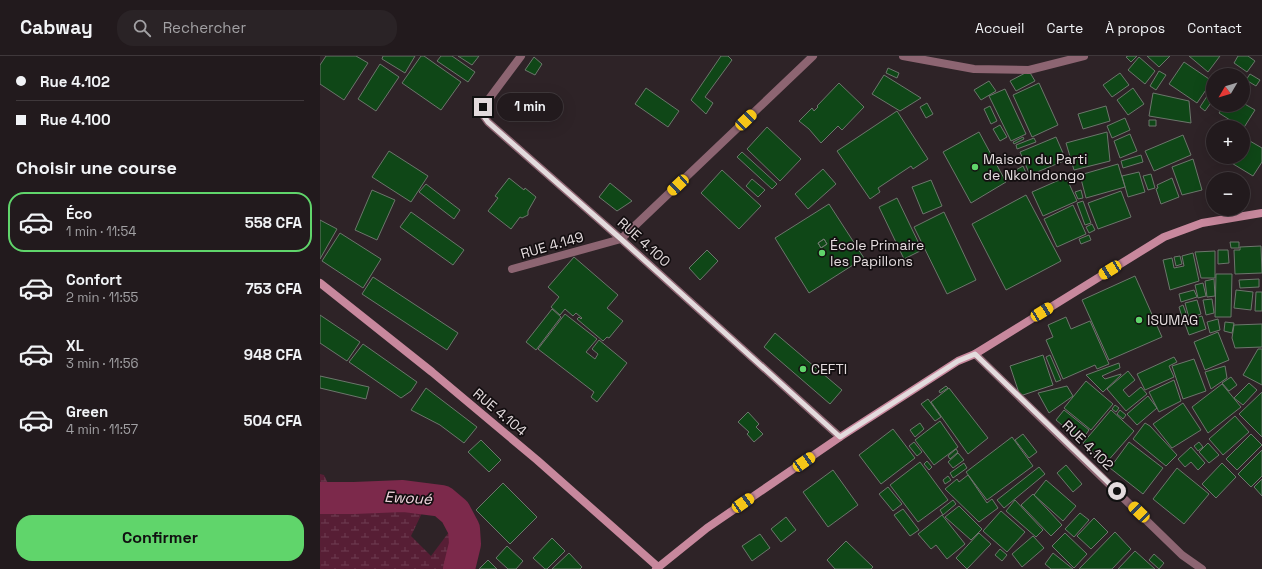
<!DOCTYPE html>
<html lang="fr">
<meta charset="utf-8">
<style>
:root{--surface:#221a1d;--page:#2a2326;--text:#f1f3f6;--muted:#a2a1a4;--line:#3f383b;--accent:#60d56b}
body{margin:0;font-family:"Space Grotesk",sans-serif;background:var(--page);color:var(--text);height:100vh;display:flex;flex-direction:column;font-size:15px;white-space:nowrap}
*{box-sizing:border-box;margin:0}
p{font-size:13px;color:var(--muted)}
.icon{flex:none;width:22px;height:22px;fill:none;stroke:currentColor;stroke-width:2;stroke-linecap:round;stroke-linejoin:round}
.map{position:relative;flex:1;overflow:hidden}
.sheet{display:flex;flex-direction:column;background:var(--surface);width:320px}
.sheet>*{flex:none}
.guide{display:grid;align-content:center;height:88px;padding:0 16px;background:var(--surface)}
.needle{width:26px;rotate:232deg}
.fabs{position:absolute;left:886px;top:12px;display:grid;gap:8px}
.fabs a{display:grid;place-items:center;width:44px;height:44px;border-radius:50%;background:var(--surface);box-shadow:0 4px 16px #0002,0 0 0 1px var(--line);font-size:20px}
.end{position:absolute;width:18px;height:18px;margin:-9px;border:5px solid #e3dbdd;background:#111;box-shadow:0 0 0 2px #111}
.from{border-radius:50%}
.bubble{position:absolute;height:28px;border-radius:14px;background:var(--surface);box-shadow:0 4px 16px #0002,0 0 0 1px var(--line);font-size:13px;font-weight:700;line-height:28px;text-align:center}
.car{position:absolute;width:12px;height:24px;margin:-12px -6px;border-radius:5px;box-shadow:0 0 3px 1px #0007;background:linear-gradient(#f5c518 24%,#345 0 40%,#f5c518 0 76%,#345 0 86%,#f5c518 0)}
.guide b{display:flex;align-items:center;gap:14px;height:38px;font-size:15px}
.guide b+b{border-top:1px solid var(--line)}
.guide i{width:10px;height:10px;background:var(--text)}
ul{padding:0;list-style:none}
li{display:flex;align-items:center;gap:12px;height:60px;margin:0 8px 6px;padding:0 8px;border:2px solid transparent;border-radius:16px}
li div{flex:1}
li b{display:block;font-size:15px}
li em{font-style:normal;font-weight:700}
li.active{border-color:var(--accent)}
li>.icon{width:36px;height:36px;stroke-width:1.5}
h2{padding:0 16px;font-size:18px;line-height:48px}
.button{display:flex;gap:8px;margin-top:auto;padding:8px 16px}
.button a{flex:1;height:46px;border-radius:16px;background:var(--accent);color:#111;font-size:16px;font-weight:700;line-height:46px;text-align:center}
header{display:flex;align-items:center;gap:24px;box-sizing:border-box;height:56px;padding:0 20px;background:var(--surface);border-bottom:1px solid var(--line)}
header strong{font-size:19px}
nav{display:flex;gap:22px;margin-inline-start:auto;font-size:14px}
.search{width:280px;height:36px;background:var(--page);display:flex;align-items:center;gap:10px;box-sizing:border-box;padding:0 14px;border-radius:16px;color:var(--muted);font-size:15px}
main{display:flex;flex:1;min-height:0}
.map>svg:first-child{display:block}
</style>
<header>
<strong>Cabway</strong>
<div class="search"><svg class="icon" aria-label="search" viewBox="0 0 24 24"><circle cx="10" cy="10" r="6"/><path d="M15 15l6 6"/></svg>Rechercher</div>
<nav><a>Accueil</a><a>Carte</a><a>À propos</a><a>Contact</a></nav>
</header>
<main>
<section class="sheet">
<div class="guide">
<b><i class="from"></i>Rue 4.102</b>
<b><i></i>Rue 4.100</b>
</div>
<h2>Choisir une course</h2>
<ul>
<li class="active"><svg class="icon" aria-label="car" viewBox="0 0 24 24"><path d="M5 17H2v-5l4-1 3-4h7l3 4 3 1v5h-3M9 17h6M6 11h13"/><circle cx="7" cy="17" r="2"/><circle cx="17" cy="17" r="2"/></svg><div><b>Éco</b><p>1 min · 11:54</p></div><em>558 CFA</em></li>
<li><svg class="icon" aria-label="car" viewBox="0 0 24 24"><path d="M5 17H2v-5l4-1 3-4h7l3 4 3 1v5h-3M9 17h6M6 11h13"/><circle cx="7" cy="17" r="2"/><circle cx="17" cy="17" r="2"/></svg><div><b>Confort</b><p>2 min · 11:55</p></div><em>753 CFA</em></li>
<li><svg class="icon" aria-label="car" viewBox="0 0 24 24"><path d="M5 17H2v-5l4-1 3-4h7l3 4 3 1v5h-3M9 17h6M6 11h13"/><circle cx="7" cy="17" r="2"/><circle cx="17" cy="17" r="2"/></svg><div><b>XL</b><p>3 min · 11:56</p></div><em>948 CFA</em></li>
<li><svg class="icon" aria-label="car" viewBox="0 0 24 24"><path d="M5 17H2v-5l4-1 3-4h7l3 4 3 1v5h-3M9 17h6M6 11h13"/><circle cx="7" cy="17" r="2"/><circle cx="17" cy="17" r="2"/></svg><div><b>Green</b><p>4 min · 11:57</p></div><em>504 CFA</em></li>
</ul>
<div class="button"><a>Confirmer</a></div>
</section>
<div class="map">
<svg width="942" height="513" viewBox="0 0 942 513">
<defs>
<pattern id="wetland-marsh" width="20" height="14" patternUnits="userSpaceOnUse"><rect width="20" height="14" fill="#571e35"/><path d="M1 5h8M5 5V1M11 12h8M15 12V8" fill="none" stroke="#6f3e52"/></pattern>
</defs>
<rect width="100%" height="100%" fill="#2e2327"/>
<path fill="url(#wetland-marsh)" d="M0,418L4,419L15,442L29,452L102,457L91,480L111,500L132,472L142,478L136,513H0Z"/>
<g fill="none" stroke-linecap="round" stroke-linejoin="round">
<path stroke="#7c294b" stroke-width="32" d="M0,442H34L83,440L122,445L135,456L144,473L145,488L139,513"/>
</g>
<path fill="#0f4717" stroke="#6c766c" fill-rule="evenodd" d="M6,0H36L48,7L24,44L0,28V9Z
M63,0H95L85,17L62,3Z
M101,0H104L141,26L121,54L82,27Z
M121,0H132L155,16L148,26L117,5Z
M138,0H159L152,9Z
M401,0H408L412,4L385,41L393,47L386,58L371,44Z
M808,0H817L811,6L806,1Z
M827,0H850L839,11Z
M869,0H900L888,16Z
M918,0H928L935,5L927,16L914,7Z
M214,1L222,8L215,19L205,14Z
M819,1L835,15L825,28L808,14Z
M864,6L892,25L877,47L849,28Z
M60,8L79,21L56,55L38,43Z
M568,12L579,17L577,22L566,17Z
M709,15L715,25L696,35L690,25Z
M839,15L846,19L836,34L830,30Z
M800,17L809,29L792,41L783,29Z
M930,18L940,24L936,30L926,24Z
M564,19L601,42L580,55L552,38Z
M669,25L676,35L661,44L654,34Z
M519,27L544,51L522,74L518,70L501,87L489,73L479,65L492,52L494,55L498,51L497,50Z
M719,27L738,69L712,81L693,39Z
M893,31V44L885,55L880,51Z
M326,32L359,55L348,71L315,48Z
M813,32L824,48L808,59L797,44Z
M685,33L706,78L691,85L669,40Z
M833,37L869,45L871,67L829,60Z
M607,47L613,58L606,62L600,51Z
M923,47L935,54L923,73V71H921L899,57L904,49H923Z
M670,50L677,65L671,68L664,53Z
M786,50L790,65L763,73L758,58Z
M577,55L608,103L593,113L591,110L558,132L560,136L550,143L517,95Z
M805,62L810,74L792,82L787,70Z
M829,64H836V70H829Z
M680,69L687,81L680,85L673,73Z
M447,71L481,103L460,125L427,93Z
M659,76L686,126L651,147L623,96Z
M787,76L790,105L754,114L746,87Z
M810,78L817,95L800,102L794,85Z
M863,79L871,99L834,115L825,95Z
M703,81L704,83L694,88L693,86Z
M736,81L746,104L710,119L700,96Z
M923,81L942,92V106L933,120L905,103L907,101H923Z
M714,82L716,86L697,93L696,89Z
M69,95L108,120L91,146L52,121Z
M422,96L457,128L452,133L417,101Z
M821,99L823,106L803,112L801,105Z
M873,103L882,134L862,139L852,111Z
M798,108L805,131L766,142L760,119Z
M703,110L707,119L699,122L696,114Z
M503,113L516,128L488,153L475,138Z
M402,114L441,150L419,173L381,137Z
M819,116L825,136L808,141L802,120Z
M831,118L835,132L828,134L823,120Z
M746,121L757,145L723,160L712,136Z
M189,122L204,134L205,132L216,141L208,155V159L202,162L200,161L191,173L168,155L178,142L175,140Z
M852,122L859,141L841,148L836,133L838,132L837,129Z
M432,123L445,134L438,141L426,130Z
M611,124L622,150L603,158L592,131Z
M290,127L312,145L297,155L279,141Z
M106,128L140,154L134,163L99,136Z
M52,134L75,144L57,184L35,174Z
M761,134L763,142L758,143L755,136Z
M801,135L811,161L778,173L768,147Z
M706,139L741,205L686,234L652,168Z
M577,142L602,194L584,203L559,151Z
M763,145L771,167L765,169L757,147Z
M509,148L544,202L489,237L455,182ZM504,183L507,188L501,192L498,187Z
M753,149L766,178L737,191L724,163Z
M91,156L144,194L133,209L80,171Z
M624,156L656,224L627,238L594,171Z
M0,164L17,173L0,203Z
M772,168L775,174L769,177L766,171Z
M20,177L61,203L43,232L2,205Z
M769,179L771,184L761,188L759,183Z
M504,183L507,188L501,192L498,187Z
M910,186H919V192H911Z
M941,190L942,217L915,218L914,194H920V191Z
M387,194L398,205L380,224L369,212Z
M898,194H908L909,207L898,208Z
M895,195V222H881L875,196Z
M873,197L879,225L850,234L843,204L852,202L854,212L864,210L862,200Z
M860,200L862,208L856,210L854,201Z
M254,201L298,239L287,252L303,265L289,282L287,281L283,285L257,263L259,261L261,263L262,262L256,257L253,260L245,253L240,259L231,251L239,241L228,231Z
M896,218H912L911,261H895Z
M815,220L842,281L789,304L762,244Z
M53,221L138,277L127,294L42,238Z
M894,223L895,240L887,241L885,225Z
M939,223V231L920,232L919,224Z
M883,227L886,240L878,242L875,229Z
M874,234L877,241L861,246L859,238Z
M916,234L933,236L931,254L914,252Z
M936,236H942V255H935Z
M892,243L894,257L886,259L883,244Z
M877,244L881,258L869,262L865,247Z
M863,249L867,260L862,261L859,251Z
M232,253L241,261L216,294L206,286Z
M245,258L277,283L266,296L275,303L278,298L272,293L279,284L307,307L277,346L271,341L274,336L218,293Z
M0,259L40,286L27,305L0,287Z
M882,260L886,273L869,279L864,265Z
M746,261L751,273L770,265L789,308L777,313L775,309L743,323L726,284L733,281L728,269Z
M898,263L900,274L890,277L887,266Z
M905,266L914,267L912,277L904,275Z
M942,268V291L915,292L912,282L914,269Z
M898,276L909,304L885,314L874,286Z
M455,277L522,334L510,348L444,291Z
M43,288L97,326L91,335L81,342L29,306Z
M938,293H942V329L923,319Z
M723,299L733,329L700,340L690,310Z
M730,299L741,324L736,326L726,301Z
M854,301L857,306L849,310L854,321L825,334L817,318Z
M874,303L886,335L863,343L852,310Z
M799,307L800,312L782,320L785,323L801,318V319L783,336L766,319Z
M905,310L907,322L891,333L885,316Z
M808,315L815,324L803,334L809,341L821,331L827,338L806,355L787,333Z
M0,320L49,331L46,343L0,332Z
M911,321L917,329L909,335L902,327Z
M854,324L861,345L839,356L829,336Z
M766,325L793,348L771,374L744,352Z
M929,327L937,334L923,349L914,342Z
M902,328L921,351L888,377L872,351Z
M626,330L628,332L620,337L619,335Z
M747,330L753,340L729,357L718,337Z
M106,332L157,371L144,387L120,369L91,354Z
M629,332L668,382L648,398L611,346Z
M942,336V381L919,358Z
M828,340L837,352L817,369L807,358Z
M608,343L621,361L615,365L601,348Z
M863,347L881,374L852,392L833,368Z
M795,349L799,352L796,356L792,353Z
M744,354L769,374L761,385L736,364Z
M791,354L814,375L786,407L763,387Z
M800,354L806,359L803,363L797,358Z
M428,356L439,368L436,371L443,378L434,386L427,378L429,376L418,366Z
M915,360L929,376L903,399L889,383Z
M620,365L638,391L614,409L595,384Z
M600,367L604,373L595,381L590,374Z
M825,367L830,370L857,399L846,410L813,383Z
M573,373L595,402L561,428L539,399Z
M703,378L717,396L709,402L695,384Z
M931,378L942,389L917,414L906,403Z
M692,381L713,410L667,444L646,416Z
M161,384L181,404L169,416L148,396Z
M594,386L602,396L597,400L589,390Z
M809,386L843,412L823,438L790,412Z
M879,386L883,391L878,395L874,390Z
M888,387L899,399L889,407L879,396Z
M871,391L885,407L878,414L871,406L865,411L858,403Z
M636,393L638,396L630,403L628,400Z
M942,394V420L931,431L918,418Z
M638,397L644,404L633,412L628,406Z
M607,405L612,411L609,414L604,408Z
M600,406L628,444L598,466L570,429Z
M644,407L647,412L633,422L630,417Z
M902,407L916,421L896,442L882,428Z
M746,409L762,428L753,436L737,417Z
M719,411L725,418L684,452L677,444Z
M857,412L889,438L864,468L833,443Z
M513,414L538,449L508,471L483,436Z
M648,419L667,447L672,443L678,452L659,466L625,433L637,423L639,426Z
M628,420L631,424L625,428L623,424Z
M942,423V440L934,431Z
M726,424L756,450L743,465L714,439Z
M183,427L217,461L190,488L156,454Z
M568,431L582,448L573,455L559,438Z
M713,438L742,469L731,480L701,449Z
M633,444L636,448L623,459L620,454Z
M695,444L723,474L716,481L686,455Z
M639,450L662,473L651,484L625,461Z
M583,453L599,474L590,480L574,459Z
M681,455L705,476L687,496L663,475Z
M760,457L769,464L754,481L745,473Z
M622,459L645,488L627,503L616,489L611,493L598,478Z
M466,461L476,474L461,486L451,473Z
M774,462L788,476L771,493L757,480Z
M795,476L811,493L792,513H759Z
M659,477L671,488L647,513L636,502Z
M745,477L767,498L754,512L732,490Z
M440,478L450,492L432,505L422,490Z
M713,480L724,492L702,511L692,498Z
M232,482L245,495L227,513H225L213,502Z
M526,485L553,511L551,513H515L507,504Z
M187,490L203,505L196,513H188L176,502Z
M680,493L687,499L682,505L675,499Z
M815,495L835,513H798Z
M249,497L262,511L260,513H232Z
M733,497L753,513H731L725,508Z
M834,498L844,507L839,513L829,504Z
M168,504L177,513H159Z"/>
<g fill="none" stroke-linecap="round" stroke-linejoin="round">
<path stroke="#8d6572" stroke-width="8" d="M201,0L163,51V59L168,66L301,183L520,381
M583,0L654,13L709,14L764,0
M192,213L301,183L493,0
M655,298L862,499L882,513"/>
<path stroke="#c8889d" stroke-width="8" d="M0,227L112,316L217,404L338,511
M336,513L387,472L520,381L638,305L655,298L844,181L882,167L942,157"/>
</g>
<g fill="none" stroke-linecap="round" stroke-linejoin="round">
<path stroke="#e3dbdd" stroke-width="5" d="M163,51V59L168,66L301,183L520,381L638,305L655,298L797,435"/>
</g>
<g fill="#60d56b" stroke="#130e10" stroke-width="1.5">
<circle cx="655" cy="111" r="4"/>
<circle cx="502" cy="197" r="4"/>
<circle cx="819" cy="264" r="4"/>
<circle cx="483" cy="313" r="4"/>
</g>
<g text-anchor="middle" stroke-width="3.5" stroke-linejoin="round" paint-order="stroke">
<g font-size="14" fill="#e3dbdd" stroke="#130e10" text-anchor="start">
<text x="663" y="108">Maison du Parti<tspan x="663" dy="16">de Nkolndongo</tspan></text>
<text x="510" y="194">École Primaire<tspan x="510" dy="16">les Papillons</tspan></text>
<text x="827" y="269">ISUMAG</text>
<text x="491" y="318">CEFTI</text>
</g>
<g font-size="14" fill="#e3dbdd" stroke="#130e10">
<text transform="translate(324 186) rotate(42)" y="5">RUE 4.100</text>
<text transform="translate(232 189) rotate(-16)" y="5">RUE 4.149</text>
<text transform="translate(180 356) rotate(40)" y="5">RUE 4.104</text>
<text transform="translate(768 389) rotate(44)" y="5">RUE 4.102</text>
</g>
<g font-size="15" font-style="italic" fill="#f1d7df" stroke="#130e10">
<text transform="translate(88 442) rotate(3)" y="5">Ewoué</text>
</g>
</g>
</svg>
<div class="fabs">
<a><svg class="needle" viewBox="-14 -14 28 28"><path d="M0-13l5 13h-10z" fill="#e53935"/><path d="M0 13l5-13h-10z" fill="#a2a1a4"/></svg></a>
<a>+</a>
<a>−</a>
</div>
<i class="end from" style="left:797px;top:435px"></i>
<i class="end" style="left:163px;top:51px"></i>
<div class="bubble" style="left:177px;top:37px;width:66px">1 min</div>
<i class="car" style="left:426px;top:64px;rotate:46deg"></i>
<i class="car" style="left:358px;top:129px;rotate:227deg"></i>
<i class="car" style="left:790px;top:214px;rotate:238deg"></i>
<i class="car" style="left:722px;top:256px;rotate:58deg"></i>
<i class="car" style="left:484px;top:406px;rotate:56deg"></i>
<i class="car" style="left:423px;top:447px;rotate:55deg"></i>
<i class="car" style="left:819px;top:456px;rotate:314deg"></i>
</div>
</main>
